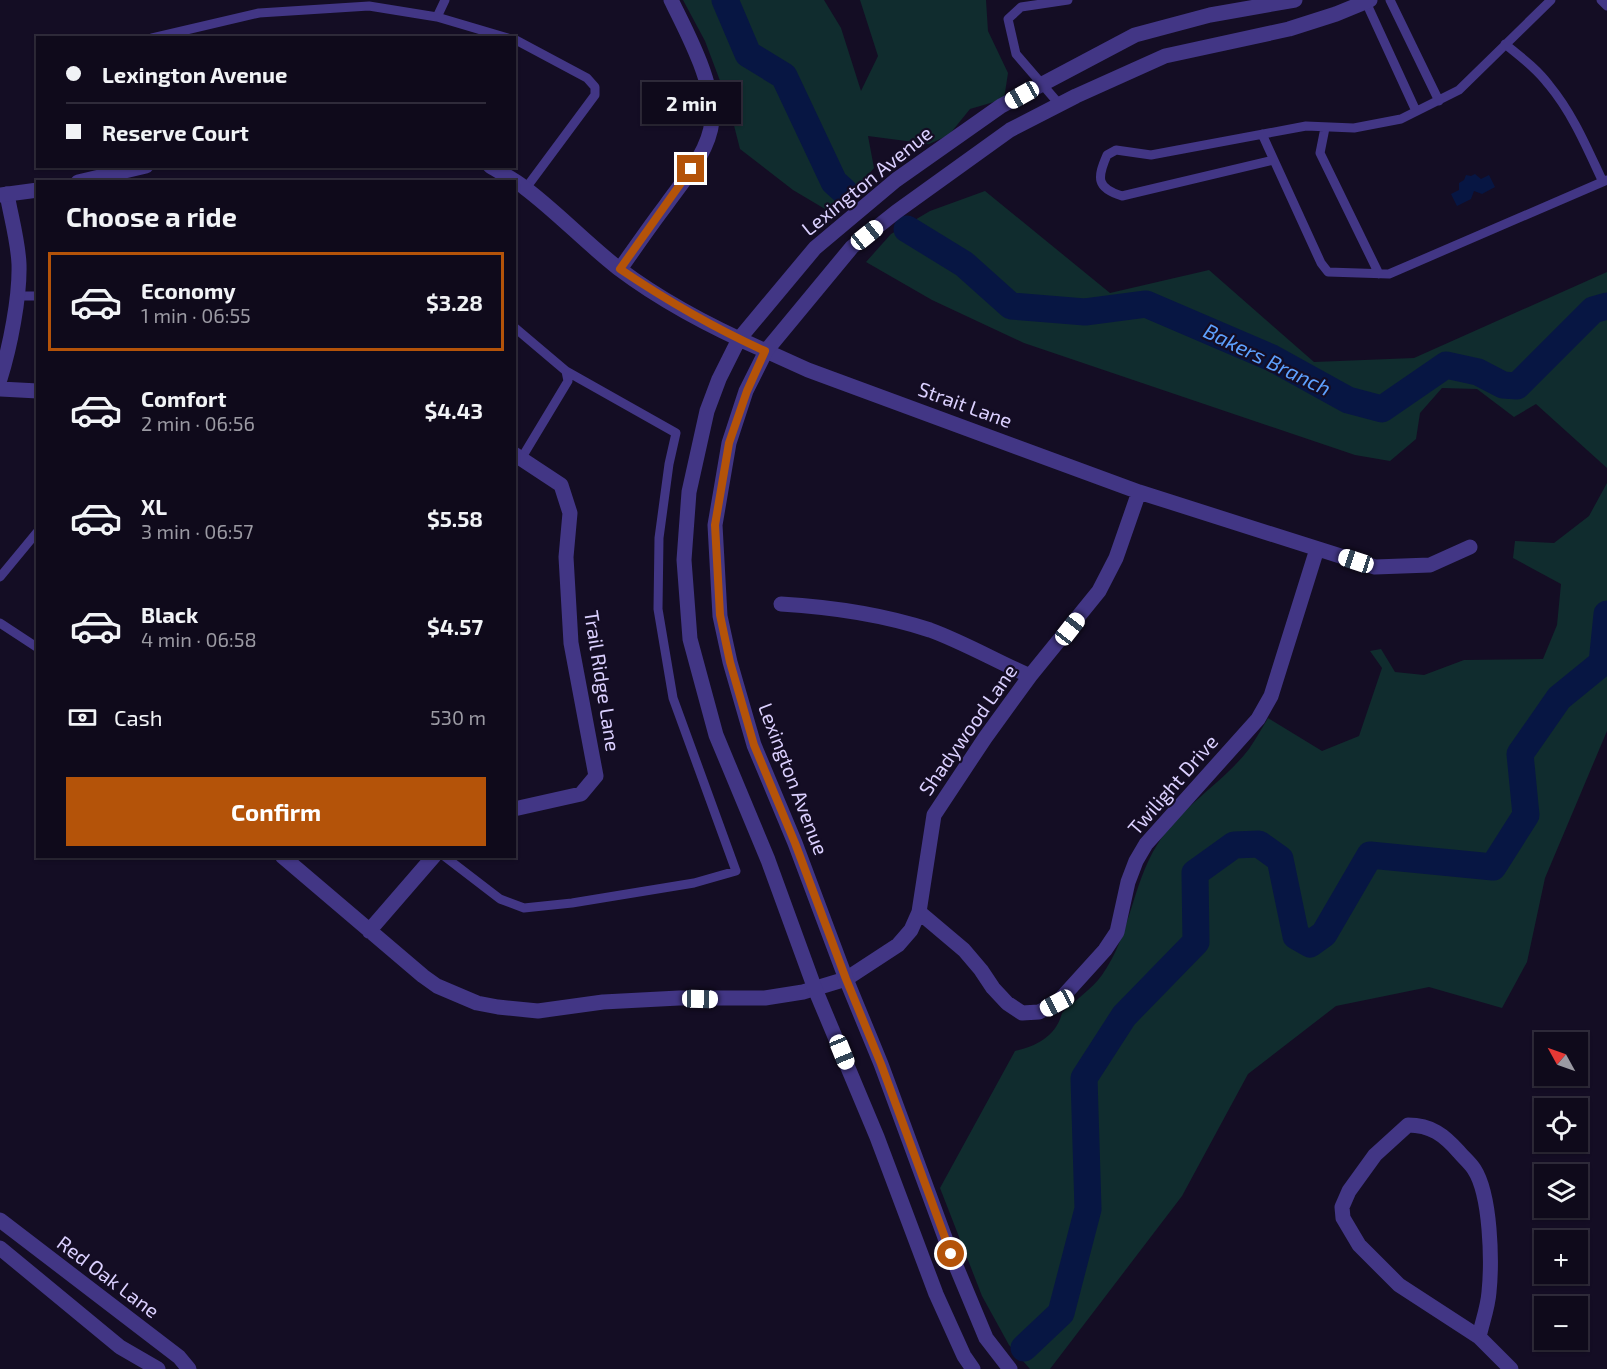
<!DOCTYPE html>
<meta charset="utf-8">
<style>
:root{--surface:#0f0a1b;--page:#181324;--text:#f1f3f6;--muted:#9b9aa3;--line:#2f2b3a;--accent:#b45309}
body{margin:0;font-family:"Exo 2",sans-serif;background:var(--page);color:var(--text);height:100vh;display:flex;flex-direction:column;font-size:22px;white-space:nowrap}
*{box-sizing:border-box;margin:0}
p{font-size:20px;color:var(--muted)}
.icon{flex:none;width:33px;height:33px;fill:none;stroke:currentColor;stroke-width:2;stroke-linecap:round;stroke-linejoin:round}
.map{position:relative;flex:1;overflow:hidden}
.details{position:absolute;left:36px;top:180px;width:480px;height:678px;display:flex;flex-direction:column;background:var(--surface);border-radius:0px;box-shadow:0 2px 4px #0004,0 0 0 2px var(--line)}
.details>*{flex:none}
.banner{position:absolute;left:36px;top:36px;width:480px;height:132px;border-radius:0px;box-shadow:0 2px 4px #0004,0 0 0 2px var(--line);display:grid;align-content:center;height:132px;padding:0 30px;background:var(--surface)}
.needle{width:39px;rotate:310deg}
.fabs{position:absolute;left:1534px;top:1032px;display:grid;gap:12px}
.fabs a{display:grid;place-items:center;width:54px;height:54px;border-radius:0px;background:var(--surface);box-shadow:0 2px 4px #0004,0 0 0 2px var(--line);font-size:30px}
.end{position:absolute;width:27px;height:27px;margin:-14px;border:8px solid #b45309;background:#fff;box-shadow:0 0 0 3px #fff}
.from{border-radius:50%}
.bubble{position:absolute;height:42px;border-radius:0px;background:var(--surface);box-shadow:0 2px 4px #0004,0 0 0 2px var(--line);font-size:20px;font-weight:700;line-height:42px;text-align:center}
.car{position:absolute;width:18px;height:36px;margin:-18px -9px;border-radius:8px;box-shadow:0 0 4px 2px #0007;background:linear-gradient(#fff 24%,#345 0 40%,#fff 0 76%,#345 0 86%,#fff 0)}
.banner b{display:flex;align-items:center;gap:21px;height:57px;font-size:22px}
.banner b+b{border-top:2px solid var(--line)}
.banner i{width:15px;height:15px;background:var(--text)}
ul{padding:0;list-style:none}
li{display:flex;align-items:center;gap:18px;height:99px;margin:0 12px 9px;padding:0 18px;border:3px solid transparent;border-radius:0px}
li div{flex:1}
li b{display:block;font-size:22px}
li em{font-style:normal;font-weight:700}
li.on{border-color:var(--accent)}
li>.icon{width:54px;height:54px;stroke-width:1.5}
h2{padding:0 30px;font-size:27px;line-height:72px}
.pay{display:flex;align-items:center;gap:15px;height:66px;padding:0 30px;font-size:22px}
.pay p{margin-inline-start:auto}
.cta{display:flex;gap:12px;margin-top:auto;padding:12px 30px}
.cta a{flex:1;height:69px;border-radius:0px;background:var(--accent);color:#fff;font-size:24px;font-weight:700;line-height:69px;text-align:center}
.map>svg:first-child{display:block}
</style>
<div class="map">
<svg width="1607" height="1369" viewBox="0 0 1607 1369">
<rect width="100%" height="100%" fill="#140d24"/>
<path fill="#102c2e" d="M683,0H824L841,28L861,91L878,56L860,0H986L988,31L1008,73L1004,99L970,109L949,135L929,144L868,136L874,168L847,200L825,209L793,190L740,149L728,102L705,41Z
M985,191L1110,293L1209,270L1314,362L1414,358L1607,272V468L1536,404L1514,417L1477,389L1442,388L1420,413L1416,439L1390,461L1355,455L1024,343L932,300L866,262L891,234L930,211Z
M1607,483V731L1545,878L1527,962L1502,1008L1429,987L1336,1006L1248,1074L1182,1196L1050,1369H1030L1009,1345L982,1296L940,1188L1015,1051C1037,1046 1056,1036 1062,1013C1074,1001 1092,989 1102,975C1130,936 1132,885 1157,845C1181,806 1222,784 1249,749C1256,739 1262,728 1268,718L1322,751L1359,736L1382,668L1370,651L1381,649L1395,672L1424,675L1464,660L1543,659L1557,625L1561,584L1513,558L1515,541L1554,543L1589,516Z"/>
<path fill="#071643" d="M1475,174L1481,179L1489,175L1495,187L1482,194L1474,191L1471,199L1457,206L1451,194L1459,190V183L1464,180L1466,175L1471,176Z"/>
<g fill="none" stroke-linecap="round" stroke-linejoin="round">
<path stroke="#071643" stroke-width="27" d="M725,0L748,54L784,76L834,182L844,191
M907,229L964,264L1011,306L1085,312L1146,304L1272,358L1348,400L1382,409L1446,365L1478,372L1503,385L1517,386L1593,310L1607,306
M1024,1348L1061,1313L1088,1209L1084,1078L1124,1016L1196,942L1195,873L1234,845L1259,844L1280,859L1296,936L1310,944L1324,934L1370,855L1493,867L1526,815L1520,754L1559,698L1602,663L1607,614"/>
<path stroke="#423685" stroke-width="9" d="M1365,0L1416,111
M1390,0L1439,101
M1601,0L1607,6
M437,17L445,0
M152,38L259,13L369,6L437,17L508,38
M514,39L587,78L595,87V95L526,188
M1505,44C1521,57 1537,69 1549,85C1573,114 1587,148 1603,182
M1060,105L1016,54L1008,19L1021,7L1068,0
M1325,128L1320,153L1379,274
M1262,134L1321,263L1328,272L1389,274L1607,180
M1274,160L1122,196C1096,188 1097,178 1107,155L1116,150L1151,155L1306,126L1354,128L1401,119L1459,90L1551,0
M16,296H38
M514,327L566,371L568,381L521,459
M0,577L38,531
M0,623L38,648
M444,856L500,899L524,908L572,903L694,883L736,871L673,698L658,609L659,538L669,464L676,433L566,371"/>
<path stroke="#423685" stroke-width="15" d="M620,269C635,248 650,226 666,205C683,181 709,152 712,121C715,85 687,32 671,0
M766,351L808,370L1139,492L1375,567L1430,565L1470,547
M0,379C10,347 20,297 19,264C18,241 11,217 7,194
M0,389L38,391
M514,454L561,485L570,513L566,557L571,643L596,776L581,794L514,809
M781,604C832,607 881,614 930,630C963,642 998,662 1030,676
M282,856L423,976L437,986L477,1003L498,1007L538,1011L603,1002L679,998H765L803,992L846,979L898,945L911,930L919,912L934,815L985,738L1030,676L1099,591L1116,558L1139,492
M919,912L964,950L981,970L993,988L1007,1003L1022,1013L1039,1012L1057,1003L1105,950L1117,932L1128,882L1136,861L1146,844L1258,719L1271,696L1317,549
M369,931L434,856
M1408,1125C1431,1125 1444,1135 1459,1152C1464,1158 1470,1163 1474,1169C1491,1195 1492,1262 1489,1292C1488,1307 1482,1323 1479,1337L1399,1285L1359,1245L1343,1218L1342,1207L1349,1191L1375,1155Z
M0,1220L179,1357L189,1369
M0,1248L120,1347L158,1369
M1479,1337L1511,1369"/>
<path stroke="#423685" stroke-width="15" d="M490,166C501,173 514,179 525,188C558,213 586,243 618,268C663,302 715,329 766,351
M78,182L146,166
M0,195L38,190
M973,1369L964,1356L936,1294L877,1137L815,989L768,860L716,735L690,639L684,560L689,492L707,411L719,379L739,339L815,248L896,180L1001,106L1135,35L1210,15L1295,0
M1010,1369L986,1338L951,1254L881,1064L846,979L795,843L754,745L730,662L720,616L715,525L729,443L746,391L766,351L852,247L896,212L1010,130L1076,96L1165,56L1289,29L1336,14L1370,0"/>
</g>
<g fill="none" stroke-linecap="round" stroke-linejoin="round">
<path stroke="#b45309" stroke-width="8" d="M691,169L620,269C666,300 714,328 765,351L747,391L729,443L715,525L720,615L730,662L754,745L795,843L846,979L881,1064L951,1254"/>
</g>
<g text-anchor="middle" stroke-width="4.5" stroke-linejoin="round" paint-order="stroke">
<g font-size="20" fill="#dbd0ff" stroke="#140d24">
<text transform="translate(867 181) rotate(-39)" y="7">Lexington Avenue</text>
<text transform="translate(965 405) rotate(20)" y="7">Strait Lane</text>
<text transform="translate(602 681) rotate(81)" y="7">Trail Ridge Lane</text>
<text transform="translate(968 730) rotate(-55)" y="7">Shadywood Lane</text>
<text transform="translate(793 779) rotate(69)" y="7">Lexington Avenue</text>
<text transform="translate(1173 785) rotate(-49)" y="7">Twilight Drive</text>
<text transform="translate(108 1277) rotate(37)" y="7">Red Oak Lane</text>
</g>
<g font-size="21" font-style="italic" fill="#5ea1ff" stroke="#140d24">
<text transform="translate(1267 360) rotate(26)" y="7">Bakers Branch</text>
</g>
</g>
</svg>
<div class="fabs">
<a><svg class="needle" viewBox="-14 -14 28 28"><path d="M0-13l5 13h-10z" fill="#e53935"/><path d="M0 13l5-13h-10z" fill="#9b9aa3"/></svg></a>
<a><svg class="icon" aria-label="locate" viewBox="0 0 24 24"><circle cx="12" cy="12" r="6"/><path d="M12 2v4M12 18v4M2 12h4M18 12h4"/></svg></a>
<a><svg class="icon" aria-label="layers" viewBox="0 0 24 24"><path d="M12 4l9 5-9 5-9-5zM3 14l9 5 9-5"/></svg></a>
<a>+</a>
<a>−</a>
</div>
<i class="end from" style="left:951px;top:1254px"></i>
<i class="end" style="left:691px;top:169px"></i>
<div class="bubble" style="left:642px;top:82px;width:99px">2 min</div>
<i class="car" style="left:1022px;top:95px;rotate:241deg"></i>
<i class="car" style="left:867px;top:235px;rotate:51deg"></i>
<i class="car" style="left:1356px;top:561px;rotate:288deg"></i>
<i class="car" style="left:1070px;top:629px;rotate:38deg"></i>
<i class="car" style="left:700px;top:999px;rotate:91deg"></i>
<i class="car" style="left:1057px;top:1003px;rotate:242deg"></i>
<i class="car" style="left:842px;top:1052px;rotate:158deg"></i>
<div class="banner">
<b><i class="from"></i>Lexington Avenue</b>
<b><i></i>Reserve Court</b>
</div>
<section class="details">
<h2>Choose a ride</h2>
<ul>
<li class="on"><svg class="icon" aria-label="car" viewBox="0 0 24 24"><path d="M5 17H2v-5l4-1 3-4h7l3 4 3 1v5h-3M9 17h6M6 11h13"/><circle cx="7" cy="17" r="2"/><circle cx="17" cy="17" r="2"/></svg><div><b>Economy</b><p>1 min · 06:55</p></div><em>$3.28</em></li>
<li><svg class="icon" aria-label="car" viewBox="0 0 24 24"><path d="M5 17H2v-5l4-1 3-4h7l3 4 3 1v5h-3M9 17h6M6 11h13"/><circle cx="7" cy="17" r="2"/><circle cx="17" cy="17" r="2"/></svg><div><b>Comfort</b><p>2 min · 06:56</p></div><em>$4.43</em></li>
<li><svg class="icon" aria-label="car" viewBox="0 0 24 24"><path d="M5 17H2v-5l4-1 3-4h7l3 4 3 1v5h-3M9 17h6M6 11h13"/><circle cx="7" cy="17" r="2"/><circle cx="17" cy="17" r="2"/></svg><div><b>XL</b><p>3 min · 06:57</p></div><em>$5.58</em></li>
<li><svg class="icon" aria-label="car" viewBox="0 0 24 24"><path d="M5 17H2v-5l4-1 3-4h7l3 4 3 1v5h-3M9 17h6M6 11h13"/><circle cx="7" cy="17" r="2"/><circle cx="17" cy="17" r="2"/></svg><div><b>Black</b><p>4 min · 06:58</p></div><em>$4.57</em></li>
</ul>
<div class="pay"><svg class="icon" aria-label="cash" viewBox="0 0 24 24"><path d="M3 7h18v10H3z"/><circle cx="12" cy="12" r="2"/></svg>Cash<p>530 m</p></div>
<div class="cta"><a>Confirm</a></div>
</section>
</div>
